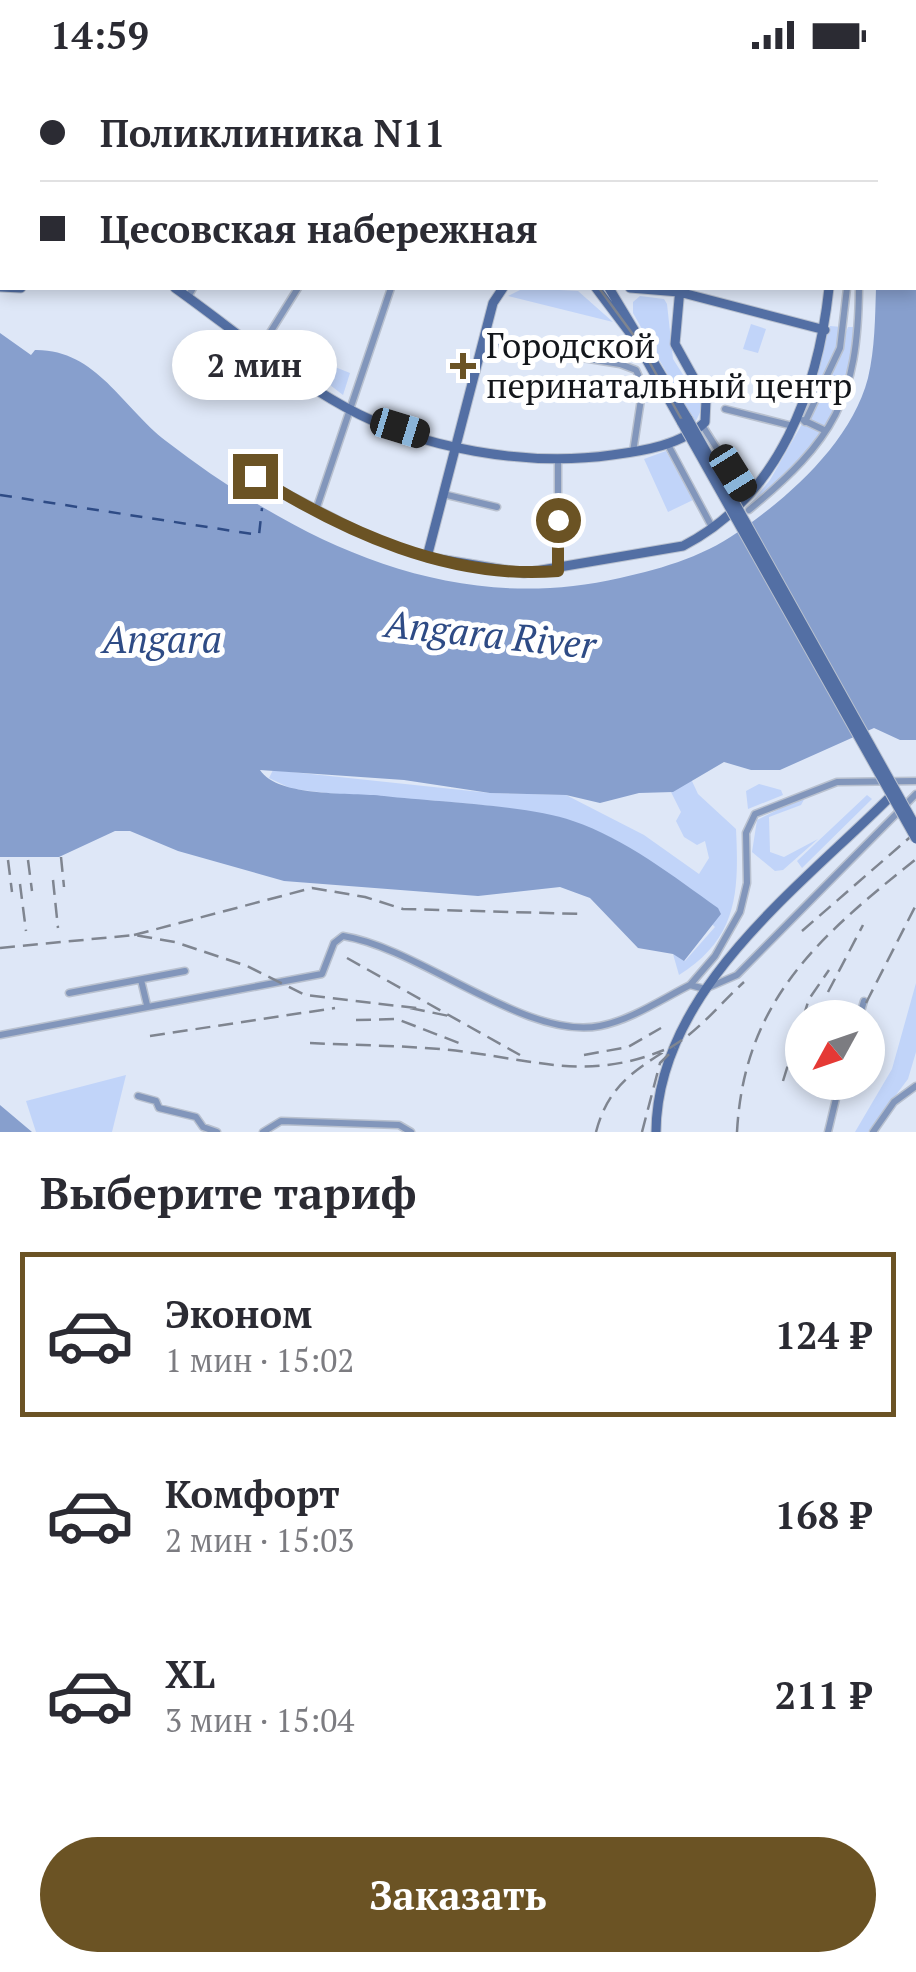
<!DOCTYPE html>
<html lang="ru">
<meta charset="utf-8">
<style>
:root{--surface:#fff;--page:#f7f7f7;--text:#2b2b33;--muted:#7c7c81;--line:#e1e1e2;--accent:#6b5324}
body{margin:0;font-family:"PT Serif",serif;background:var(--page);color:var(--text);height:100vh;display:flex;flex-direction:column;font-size:38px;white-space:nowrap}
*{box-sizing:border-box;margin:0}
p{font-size:32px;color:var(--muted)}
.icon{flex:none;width:55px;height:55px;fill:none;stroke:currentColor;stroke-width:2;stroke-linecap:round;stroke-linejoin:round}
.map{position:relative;height:1062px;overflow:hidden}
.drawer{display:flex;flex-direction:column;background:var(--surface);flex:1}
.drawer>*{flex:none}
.top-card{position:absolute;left:0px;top:0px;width:918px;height:220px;box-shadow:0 5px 15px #0003;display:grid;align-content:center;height:220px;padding:0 40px;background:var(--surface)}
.needle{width:65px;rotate:230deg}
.controls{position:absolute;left:785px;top:930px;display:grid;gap:20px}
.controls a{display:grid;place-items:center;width:100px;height:100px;border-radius:50%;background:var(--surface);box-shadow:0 5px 15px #0003;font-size:50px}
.end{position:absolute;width:45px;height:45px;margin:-22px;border:12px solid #6b5324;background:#fff;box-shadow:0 0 0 5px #fff}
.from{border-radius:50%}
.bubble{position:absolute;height:70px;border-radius:35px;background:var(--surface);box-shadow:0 5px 15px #0003;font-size:32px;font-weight:600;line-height:70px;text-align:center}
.car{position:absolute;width:30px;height:60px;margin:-30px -15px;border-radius:12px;box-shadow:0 0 8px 2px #0007;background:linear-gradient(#222 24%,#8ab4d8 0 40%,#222 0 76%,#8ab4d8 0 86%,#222 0)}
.top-card b{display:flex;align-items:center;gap:35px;height:95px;font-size:38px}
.top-card b+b{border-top:2px solid var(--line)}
.top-card i{width:25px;height:25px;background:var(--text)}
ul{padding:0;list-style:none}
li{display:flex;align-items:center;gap:30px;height:165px;margin:0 20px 15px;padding:0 20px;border:5px solid transparent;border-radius:0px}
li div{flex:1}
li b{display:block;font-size:38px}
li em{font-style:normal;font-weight:600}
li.active{border-color:var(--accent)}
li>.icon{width:90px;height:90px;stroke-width:1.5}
h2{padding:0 40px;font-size:45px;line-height:120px}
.action{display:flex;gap:20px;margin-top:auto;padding:20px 40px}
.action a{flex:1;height:115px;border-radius:60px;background:var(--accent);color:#fff;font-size:40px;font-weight:600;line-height:115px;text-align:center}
.status{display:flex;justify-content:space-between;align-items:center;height:70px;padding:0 50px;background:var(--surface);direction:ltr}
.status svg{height:28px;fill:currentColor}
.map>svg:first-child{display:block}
</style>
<div class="status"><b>14:59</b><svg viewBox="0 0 49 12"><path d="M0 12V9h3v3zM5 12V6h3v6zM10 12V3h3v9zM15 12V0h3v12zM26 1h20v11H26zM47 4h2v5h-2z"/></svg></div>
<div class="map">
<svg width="916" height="1062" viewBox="0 0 916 1062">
<rect width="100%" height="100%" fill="#dee7f7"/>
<path fill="#c1d4f9" d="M524,218L578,221L613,252L508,226Z
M640,226L664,229L667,234L673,289L703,336L695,353L633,243V232Z
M751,254L766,259L758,283L743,279Z
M830,256L842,257L837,280L804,349L801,347Z
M848,257H856C852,297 845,324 823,358L809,351Z
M325,293L350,303L343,325L317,305Z
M802,354L820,362L801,391L748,437L770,410Z
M666,381L693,430L668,442L644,389Z
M273,700L490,723L566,725L644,765L699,804L709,788L705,771L697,775L684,767L676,751L681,742L671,722L691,709L698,724L736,759C739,822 738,868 679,905L673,884L685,891L715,857C690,833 665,803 636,783C550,720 392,736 290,718L269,708Z
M759,714L781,720L783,725L748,739L746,721Z
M867,725L872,729L802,798L797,791Z
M806,726L801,735L769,747L770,782L784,787L818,769L783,800L775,801L752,782L757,750Z
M916,913V982L908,1009L868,1062H855L892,999Z
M126,1005L112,1062H36L26,1031Z"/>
<path fill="#879fcd" d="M901,0H916V670H900L874,658L780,700H751L724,692L673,722L639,723L600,733L566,725L490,723L404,710L260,700C278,728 352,722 384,726C436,732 527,735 573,751C626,769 673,806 718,838L721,844L684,891L673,884L638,878L590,828L560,817L478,826L284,811L178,781L130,761H115L59,787H0V263L31,285L35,280C96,279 122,337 166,371C299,473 450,547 620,508C665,498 708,485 745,457C795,422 852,369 868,308C875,278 875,248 876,218H915V2Z
M0,1035L32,1062H0Z"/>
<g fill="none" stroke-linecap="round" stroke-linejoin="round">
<path stroke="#2e4b85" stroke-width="2.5" stroke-dasharray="12 10" stroke-linecap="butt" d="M0,425L259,465L262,438"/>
<g stroke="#b9c1cf" stroke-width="9">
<path id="street" d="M651,0L666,2
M410,2L412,0
M862,2L863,0
M886,2L887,0
M0,56L2,58
M188,227L193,218
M483,272L620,294L636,300L643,316L633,382
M261,277L298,218
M725,339L793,356
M803,350L824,360
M805,352L840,278L847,218
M702,355L747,426
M667,373L712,457
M255,407L375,469L427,487
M443,424L497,437
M316,440L391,218
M749,440C834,370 858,329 859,218
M558,500V392
M141,910L147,935
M690,915L715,886L740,842L747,813L746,763L755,744L837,712L916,711
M69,923L185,901
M859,948L864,931
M0,965L322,904L334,873L343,866C420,878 527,971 600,956C631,950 662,929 690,915L705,919L737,905L916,724
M138,1026L156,1031L159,1038L196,1047L203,1057L217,1062
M263,1062L281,1051L399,1055L411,1062
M828,1062L840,1012
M873,1062L894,1032L916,1016"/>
</g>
<g stroke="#b9c1cf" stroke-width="11">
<path id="secondary" d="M130,0L132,2
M165,0H179
M601,2V0
M714,2V0
M850,2V0
M0,217L21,218
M175,218C230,257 285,304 345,337C421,379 527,397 612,385C643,381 682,375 705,352L706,330L675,274L680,218
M503,218L493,233L427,487L524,503L683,476C780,426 818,319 829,218
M596,218L636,271L682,353
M609,218L688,349
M630,218L679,222L825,260
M656,1062C657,921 799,818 890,727"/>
</g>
<use href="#street" stroke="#8296bb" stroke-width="6"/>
<use href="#secondary" stroke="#536fa4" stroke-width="9"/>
<path stroke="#7f8590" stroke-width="2.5" d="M603,2V0
M599,218L637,270L916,767"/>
<path stroke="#7f8590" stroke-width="2.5" stroke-dasharray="15 8" stroke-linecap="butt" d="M61,787L64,817
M8,790L12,822
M28,790L32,821
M53,810L58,858
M20,814L26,861
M802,861L916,762
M134,865L312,818L365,827L403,839L583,844
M0,878L134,865L175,872L247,896L305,925L424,939
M347,888L520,985
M828,922L863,855
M866,933L916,835
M410,938L449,946
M803,948L809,929L829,900
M356,950L397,949L464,975
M150,966L335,938
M310,973C364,976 420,975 473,983C546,993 592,1009 664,980
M584,985L628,977L661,958
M783,1011L802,950
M596,1062C609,1012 639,998 679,972C703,956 723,931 744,912
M642,1062L660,993L675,978
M737,1062C744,930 820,866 916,789"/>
<g stroke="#b9c1cf" stroke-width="11" stroke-linecap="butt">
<path id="secondary-bridge" d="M688,349L916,757
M682,353L916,769"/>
</g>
<use href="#secondary-bridge" stroke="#536fa4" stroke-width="9"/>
</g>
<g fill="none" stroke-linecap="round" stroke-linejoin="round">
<path stroke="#6b5324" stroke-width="12" d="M255,406C345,462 449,510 558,501V450"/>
</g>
<path fill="#6b5324" stroke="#fff" stroke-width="4" d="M458 281h10v10h10v10h-10v10h-10v-10h-10v-10h10z"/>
<g text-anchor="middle" stroke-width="10" stroke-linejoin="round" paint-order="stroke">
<g font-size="35" fill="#13161b" stroke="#fff" text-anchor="start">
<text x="486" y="288">Городской<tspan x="486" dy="40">перинатальный центр</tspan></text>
</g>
<g font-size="38" font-style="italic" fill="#2e4b85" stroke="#fff">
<text transform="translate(490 565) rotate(6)" y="13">Angara River</text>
<text x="162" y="583">Angara</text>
</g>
</g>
</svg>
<div class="controls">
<a><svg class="needle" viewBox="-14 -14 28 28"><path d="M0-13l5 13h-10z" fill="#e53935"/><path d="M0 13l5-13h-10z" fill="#7c7c81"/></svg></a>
</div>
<i class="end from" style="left:558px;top:450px"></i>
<i class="end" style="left:255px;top:406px"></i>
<div class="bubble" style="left:172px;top:260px;width:165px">2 мин</div>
<i class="car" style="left:400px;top:358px;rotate:107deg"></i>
<i class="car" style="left:733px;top:403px;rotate:148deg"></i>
<div class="top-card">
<b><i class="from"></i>Поликлиника N11</b>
<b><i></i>Цесовская набережная</b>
</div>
</div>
<section class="drawer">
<h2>Выберите тариф</h2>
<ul>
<li class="active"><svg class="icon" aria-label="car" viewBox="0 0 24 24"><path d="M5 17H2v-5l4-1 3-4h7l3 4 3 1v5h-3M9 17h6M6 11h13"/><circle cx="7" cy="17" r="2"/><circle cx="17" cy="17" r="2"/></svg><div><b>Эконом</b><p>1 мин · 15:02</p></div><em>124 ₽</em></li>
<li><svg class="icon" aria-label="car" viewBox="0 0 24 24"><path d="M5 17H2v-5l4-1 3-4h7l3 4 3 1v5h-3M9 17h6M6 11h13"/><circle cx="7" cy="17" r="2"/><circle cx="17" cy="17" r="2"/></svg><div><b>Комфорт</b><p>2 мин · 15:03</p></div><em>168 ₽</em></li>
<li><svg class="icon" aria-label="car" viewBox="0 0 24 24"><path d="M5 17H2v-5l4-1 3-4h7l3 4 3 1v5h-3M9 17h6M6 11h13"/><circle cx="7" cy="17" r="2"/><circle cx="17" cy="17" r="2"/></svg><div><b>XL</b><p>3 мин · 15:04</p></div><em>211 ₽</em></li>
</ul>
<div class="action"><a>Заказать</a></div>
</section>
